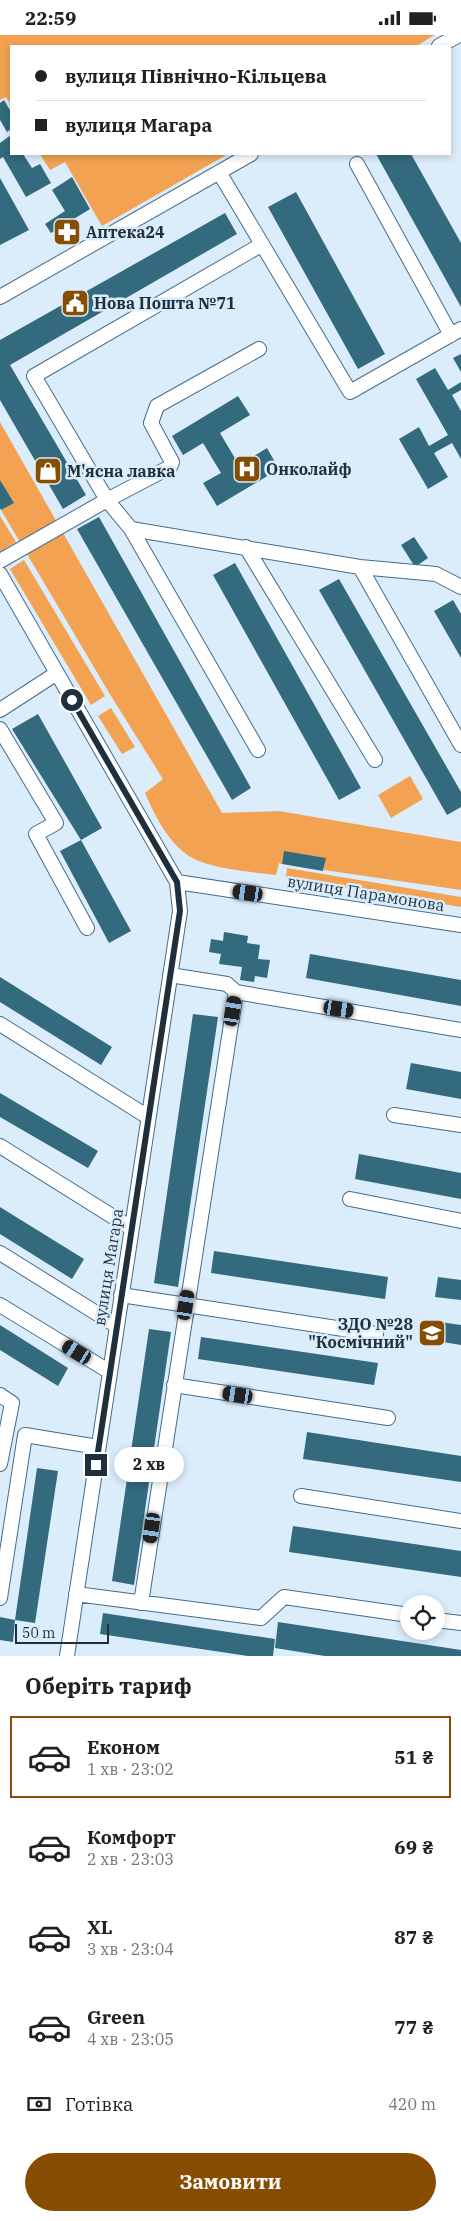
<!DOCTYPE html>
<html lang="uk">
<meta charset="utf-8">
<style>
:root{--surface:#fff;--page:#f2f2f2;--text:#202124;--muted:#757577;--line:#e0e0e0;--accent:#874e03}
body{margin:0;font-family:"IBM Plex Serif",serif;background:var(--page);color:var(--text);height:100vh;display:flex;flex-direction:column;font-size:19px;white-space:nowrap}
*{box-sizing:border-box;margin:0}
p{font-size:16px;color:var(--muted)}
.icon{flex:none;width:28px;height:28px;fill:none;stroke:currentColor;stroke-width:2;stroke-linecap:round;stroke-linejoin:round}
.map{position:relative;height:1621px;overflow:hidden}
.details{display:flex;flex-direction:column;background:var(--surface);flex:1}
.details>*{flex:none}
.top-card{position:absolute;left:10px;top:10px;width:441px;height:110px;border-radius:0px;box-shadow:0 2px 8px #0003;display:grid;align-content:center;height:110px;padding:0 25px;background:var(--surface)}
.buttons{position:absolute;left:400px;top:1560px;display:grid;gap:10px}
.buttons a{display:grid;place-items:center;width:45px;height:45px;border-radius:50%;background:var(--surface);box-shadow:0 2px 8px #0003;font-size:25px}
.scale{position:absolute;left:15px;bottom:12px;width:94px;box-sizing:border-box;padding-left:5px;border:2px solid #1f2f3c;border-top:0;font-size:14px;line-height:18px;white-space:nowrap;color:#1f2f3c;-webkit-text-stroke:4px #dbecfa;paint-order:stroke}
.end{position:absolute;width:22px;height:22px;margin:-11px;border:6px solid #1f2f3c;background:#fff;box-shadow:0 0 0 2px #fff}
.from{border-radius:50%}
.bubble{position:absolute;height:35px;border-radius:18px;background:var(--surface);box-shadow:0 2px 8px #0003;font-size:16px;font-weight:700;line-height:35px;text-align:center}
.car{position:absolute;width:15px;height:30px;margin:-15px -8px;border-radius:6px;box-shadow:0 0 4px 1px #0007;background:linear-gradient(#222 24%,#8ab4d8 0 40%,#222 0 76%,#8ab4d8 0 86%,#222 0)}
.top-card b{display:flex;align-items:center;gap:18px;height:48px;font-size:19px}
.top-card b+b{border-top:1px solid var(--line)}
.top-card i{width:12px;height:12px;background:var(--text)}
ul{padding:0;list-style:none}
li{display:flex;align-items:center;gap:15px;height:82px;margin:0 10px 8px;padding:0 15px;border:2px solid transparent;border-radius:0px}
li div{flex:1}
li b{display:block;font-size:19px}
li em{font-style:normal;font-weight:700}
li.current{border-color:var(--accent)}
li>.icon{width:45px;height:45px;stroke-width:1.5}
h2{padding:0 25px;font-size:22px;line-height:60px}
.pay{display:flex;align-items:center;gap:12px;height:55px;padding:0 25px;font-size:19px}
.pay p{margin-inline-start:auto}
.cta{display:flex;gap:10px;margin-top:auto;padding:10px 25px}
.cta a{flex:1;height:58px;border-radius:30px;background:var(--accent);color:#fff;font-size:20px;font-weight:700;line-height:58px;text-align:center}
.status{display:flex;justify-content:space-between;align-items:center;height:35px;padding:0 25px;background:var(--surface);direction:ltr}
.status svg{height:14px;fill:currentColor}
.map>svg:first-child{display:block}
</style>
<div class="status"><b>22:59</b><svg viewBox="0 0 49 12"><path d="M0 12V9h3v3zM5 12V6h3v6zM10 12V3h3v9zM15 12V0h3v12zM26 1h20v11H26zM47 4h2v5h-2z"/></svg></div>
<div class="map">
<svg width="461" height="1621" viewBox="0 0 461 1621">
<rect width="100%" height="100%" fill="#dbecfa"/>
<path fill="#f3a251" d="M0,0H435L416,11H11V70L6,62L0,65Z
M40,119H228L102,191L65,127L50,135Z
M0,387L222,778L279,776L461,807V855L324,835L325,823L284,817L282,829L279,828L276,840C253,837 209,834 189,821C168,807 155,781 145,758L163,744L111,661L1,475L13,468L0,445Z
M0,481L16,507L0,517Z
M24,525L105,661L91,670L10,534Z
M111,673L135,712L122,719L98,681Z
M410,741L423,764L391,783L378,760Z
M287,833L461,862V872L286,843Z"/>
<path fill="#336a7d" d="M4,65L11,77V94L7,97L0,85V68Z
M11,100V119H23L32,133L40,129L51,148L26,162L3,122L0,124V108Z
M376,119H411L461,208V272Z
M72,142L90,174L51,198L45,189L65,176L52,155Z
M0,143L29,195L0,210Z
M296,157L385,319L358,334L268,172Z
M225,178L237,199L10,330L86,460L63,474L0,365V305Z
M461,319V337L453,323Z
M435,333L448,355L461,347V355L452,360L461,376V424L452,408L434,418L448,442L428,454L399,404L419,392L429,411L448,400L416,344Z
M238,361L250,380L220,398L239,430L267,413L279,434L217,471L203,448L221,438L203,408L183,420L172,401Z
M0,445L14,468L1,475L0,473Z
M99,482L251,753L232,765L77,494Z
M414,502L428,523L415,532L401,510Z
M235,528L361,753L339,765L213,540Z
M339,544L461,757V772L447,780L319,555Z
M453,565L461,579V623L434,576Z
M38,679L102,793L81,805L12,694Z
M81,805L131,896L109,908L60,816Z
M284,816L326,823L323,836L282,829Z
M224,897L248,901L247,908L260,910L258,924L270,925L267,943L255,941L254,947L240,945L242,932L219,929L221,919L209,917L211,904L223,906Z
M310,919L461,945V971L306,943Z
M0,942L112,1012L101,1030L0,967Z
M193,979L218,982L178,1252L154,1248Z
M411,1028L461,1037V1064L406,1054Z
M0,1058L98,1116L88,1133L0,1082Z
M359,1119L461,1138V1164L355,1144Z
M0,1172L84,1224L72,1244L0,1199Z
M214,1216L388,1242L385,1264L211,1238Z
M438,1242L461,1245V1265L435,1262Z
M433,1286L461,1290V1310L431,1305Z
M0,1290L68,1333L58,1351L0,1315Z
M149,1294L171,1297L134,1550L112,1546Z
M201,1302L378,1328L374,1350L198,1324Z
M307,1397L461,1421V1447L303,1424Z
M37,1433L58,1436L35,1588L15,1585Z
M293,1491L461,1516V1542L289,1517Z
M103,1578L275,1604L273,1621H248L100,1599Z
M0,1582L15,1585L13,1607L0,1605Z
M278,1587L461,1615V1621H325L275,1613Z"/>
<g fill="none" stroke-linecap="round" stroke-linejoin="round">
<g stroke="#456c8a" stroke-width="16">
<path id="minor" d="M439,11L459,0
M357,129L451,300
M219,137L350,357L461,294
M261,210L34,341L107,465L131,494L360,532L436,539L461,552
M0,262L251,119
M131,494L258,715
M246,512L375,725
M0,526L107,465L170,432L172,427L151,388L157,371L259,314
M360,532L461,710
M0,539L177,847L180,876L67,1621
M0,675L57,638
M0,694L56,788L36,799L87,893
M177,847L461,890
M170,940L227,949L236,957L461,995
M0,989L148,1082
M394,1080L461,1090
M0,1111L131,1193
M350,1164L461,1186
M0,1218L117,1291
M121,1260L376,1299
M0,1270L110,1337
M174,1350L388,1383
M0,1360L12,1368L0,1429
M301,1461L461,1486
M76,1559L261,1583L284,1562L409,1580
M0,1563L25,1400L98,1412
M141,1568L236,957
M436,1585L461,1588"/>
</g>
<use href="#minor" stroke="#fff" stroke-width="14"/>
</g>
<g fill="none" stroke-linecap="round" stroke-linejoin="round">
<path stroke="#1f2f3c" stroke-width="6" d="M72,665L177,847L180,876L96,1430"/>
</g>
<defs>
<g id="pharmacy-square" transform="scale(1.4375)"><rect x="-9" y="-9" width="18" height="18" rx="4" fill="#874e03" stroke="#dbecfa"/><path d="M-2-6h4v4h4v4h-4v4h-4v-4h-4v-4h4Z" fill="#fff"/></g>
<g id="civic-square" transform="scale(1.4375)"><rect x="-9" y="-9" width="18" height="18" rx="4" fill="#874e03" stroke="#dbecfa"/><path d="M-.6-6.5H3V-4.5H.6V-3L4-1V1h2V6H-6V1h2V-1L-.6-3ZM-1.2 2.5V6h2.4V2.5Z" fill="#fff"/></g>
<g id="hospital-square" transform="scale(1.4375)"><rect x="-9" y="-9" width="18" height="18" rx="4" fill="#874e03" stroke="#dbecfa"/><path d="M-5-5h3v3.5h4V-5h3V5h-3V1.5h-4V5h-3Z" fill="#fff"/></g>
<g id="shop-square" transform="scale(1.4375)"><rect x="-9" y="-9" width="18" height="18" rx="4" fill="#874e03" stroke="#dbecfa"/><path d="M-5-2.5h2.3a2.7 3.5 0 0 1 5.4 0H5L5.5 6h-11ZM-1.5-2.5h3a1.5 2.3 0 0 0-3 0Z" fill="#fff"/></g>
<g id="school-square" transform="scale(1.4375)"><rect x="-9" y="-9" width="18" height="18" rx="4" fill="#874e03" stroke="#dbecfa"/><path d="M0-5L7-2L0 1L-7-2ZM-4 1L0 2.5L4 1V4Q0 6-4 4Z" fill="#fff"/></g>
</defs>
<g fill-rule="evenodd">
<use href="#pharmacy-square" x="67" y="197"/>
<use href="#civic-square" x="75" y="268"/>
<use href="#hospital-square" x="247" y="434"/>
<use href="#shop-square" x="48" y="436"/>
<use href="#school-square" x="432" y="1298"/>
</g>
<g text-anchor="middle" stroke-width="5" stroke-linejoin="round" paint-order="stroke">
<g font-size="16" font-weight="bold" fill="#1f2f3c" stroke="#dbecfa" text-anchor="start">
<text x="86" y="203">Аптека24</text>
<text x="94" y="274">Нова Пошта №71</text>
<text x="266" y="440">Онколайф</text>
<text x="67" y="442">М'ясна лавка</text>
<text x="413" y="1295" text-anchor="end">ЗДО №28<tspan x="413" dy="18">"Космічний"</tspan></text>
</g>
<g font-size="16" fill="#1f2f3c" stroke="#dbecfa">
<text transform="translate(366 858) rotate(9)" y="6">вулиця Парамонова</text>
<text transform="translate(108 1232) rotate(-81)" y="6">вулиця Магара</text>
</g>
</g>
</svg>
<div class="buttons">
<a><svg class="icon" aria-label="locate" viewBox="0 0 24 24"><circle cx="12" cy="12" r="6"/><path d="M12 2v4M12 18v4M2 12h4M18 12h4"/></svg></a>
</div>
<div class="scale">50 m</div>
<i class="end from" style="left:72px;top:665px"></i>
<i class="end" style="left:96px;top:1430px"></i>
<div class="bubble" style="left:114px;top:1412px;width:70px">2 хв</div>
<i class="car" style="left:248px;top:858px;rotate:278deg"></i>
<i class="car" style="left:339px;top:974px;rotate:99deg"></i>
<i class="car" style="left:233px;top:976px;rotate:9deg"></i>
<i class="car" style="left:186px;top:1270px;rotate:9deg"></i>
<i class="car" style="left:77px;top:1317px;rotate:301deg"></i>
<i class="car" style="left:238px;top:1360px;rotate:279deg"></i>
<i class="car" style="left:152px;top:1493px;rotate:188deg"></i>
<div class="top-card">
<b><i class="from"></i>вулиця Північно-Кільцева</b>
<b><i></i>вулиця Магара</b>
</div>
</div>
<section class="details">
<h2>Оберіть тариф</h2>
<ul>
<li class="current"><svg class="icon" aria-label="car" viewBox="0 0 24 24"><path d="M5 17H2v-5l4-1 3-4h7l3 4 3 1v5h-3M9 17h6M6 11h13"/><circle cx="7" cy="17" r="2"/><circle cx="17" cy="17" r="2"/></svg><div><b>Економ</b><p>1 хв · 23:02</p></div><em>51 ₴</em></li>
<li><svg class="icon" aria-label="car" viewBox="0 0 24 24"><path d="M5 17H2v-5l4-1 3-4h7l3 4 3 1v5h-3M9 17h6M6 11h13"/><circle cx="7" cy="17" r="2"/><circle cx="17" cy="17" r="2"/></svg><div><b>Комфорт</b><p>2 хв · 23:03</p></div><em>69 ₴</em></li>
<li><svg class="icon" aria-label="car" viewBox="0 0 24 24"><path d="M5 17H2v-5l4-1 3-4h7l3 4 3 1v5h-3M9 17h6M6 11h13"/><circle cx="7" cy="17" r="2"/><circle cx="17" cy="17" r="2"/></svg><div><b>XL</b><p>3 хв · 23:04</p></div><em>87 ₴</em></li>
<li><svg class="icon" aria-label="car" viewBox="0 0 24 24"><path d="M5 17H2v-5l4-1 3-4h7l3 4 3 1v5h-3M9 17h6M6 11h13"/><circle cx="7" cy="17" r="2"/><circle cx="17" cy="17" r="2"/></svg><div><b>Green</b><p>4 хв · 23:05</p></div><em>77 ₴</em></li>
</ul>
<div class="pay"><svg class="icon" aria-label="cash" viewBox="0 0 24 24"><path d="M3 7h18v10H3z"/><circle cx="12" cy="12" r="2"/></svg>Готівка<p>420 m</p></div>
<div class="cta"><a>Замовити</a></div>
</section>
